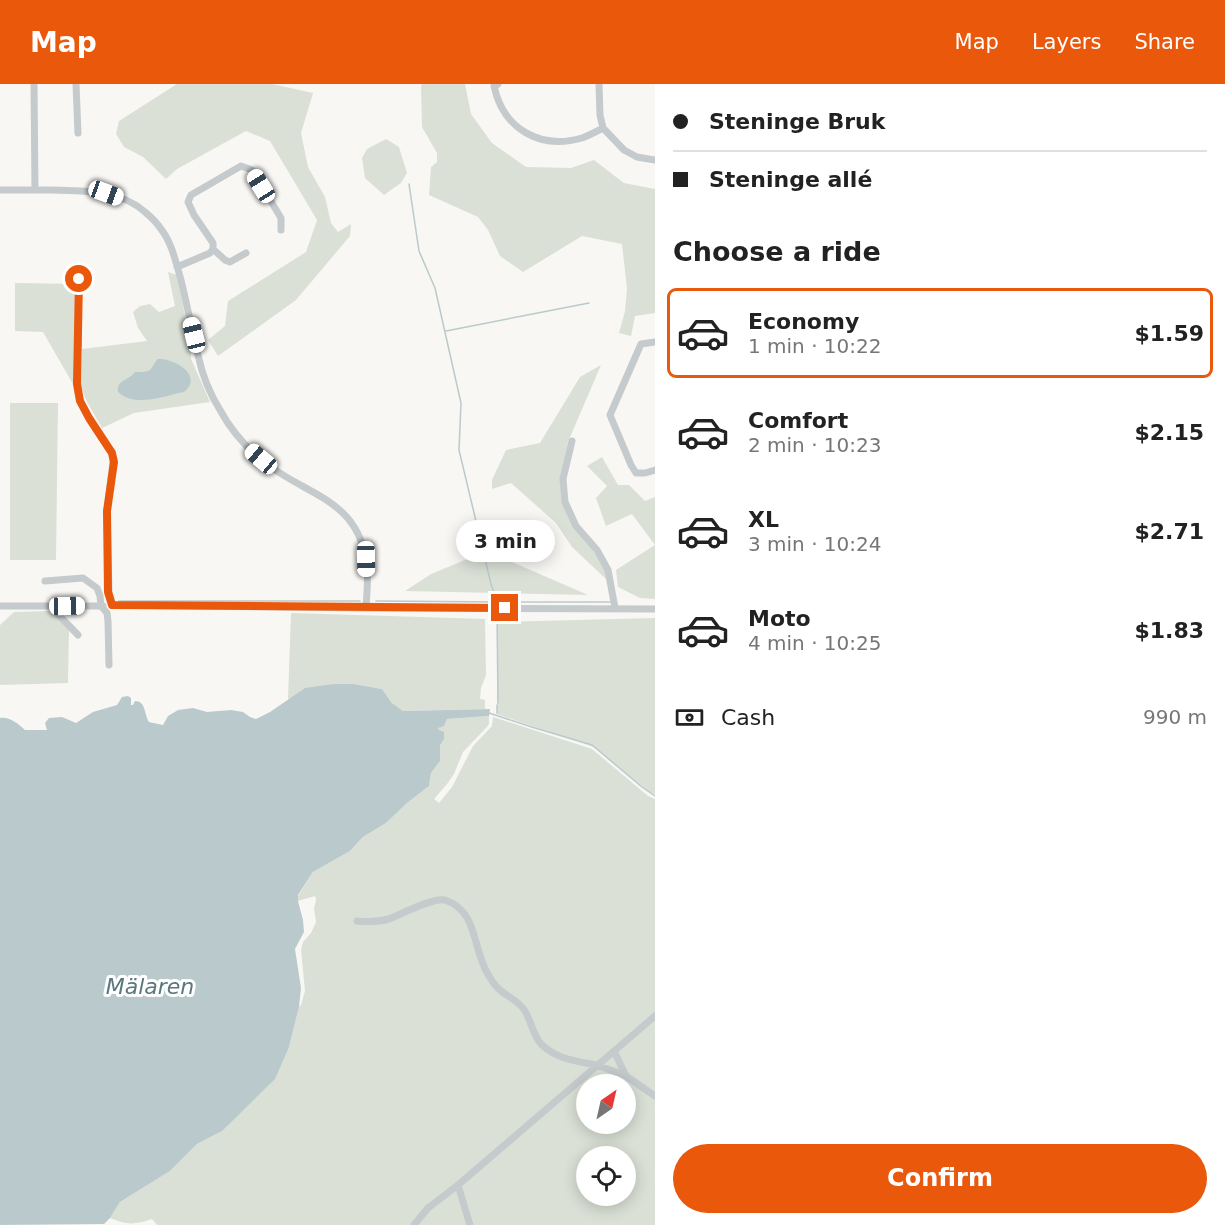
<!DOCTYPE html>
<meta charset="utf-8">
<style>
:root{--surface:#fff;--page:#f2f2f2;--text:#222;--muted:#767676;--line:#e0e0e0;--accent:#ea580c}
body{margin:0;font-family:"DejaVu Sans",sans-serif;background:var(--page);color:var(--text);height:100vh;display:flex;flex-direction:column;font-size:22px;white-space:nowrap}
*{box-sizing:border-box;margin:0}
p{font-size:20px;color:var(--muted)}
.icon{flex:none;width:33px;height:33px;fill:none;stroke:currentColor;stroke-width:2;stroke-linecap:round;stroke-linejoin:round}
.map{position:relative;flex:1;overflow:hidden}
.side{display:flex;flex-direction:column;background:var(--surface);width:570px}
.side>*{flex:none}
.top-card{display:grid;align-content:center;height:132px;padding:0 18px;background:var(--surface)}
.needle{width:39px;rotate:34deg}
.fabs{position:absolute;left:576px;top:990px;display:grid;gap:12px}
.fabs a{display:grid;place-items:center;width:60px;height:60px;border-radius:50%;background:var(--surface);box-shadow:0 3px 15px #0003;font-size:30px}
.end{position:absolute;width:27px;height:27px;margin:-14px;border:8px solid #ea580c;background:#fff;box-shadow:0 0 0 3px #fff}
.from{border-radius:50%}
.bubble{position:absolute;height:42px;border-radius:21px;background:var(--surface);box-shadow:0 3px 15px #0003;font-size:20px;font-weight:600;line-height:42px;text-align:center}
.car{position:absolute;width:18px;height:36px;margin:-18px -9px;border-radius:8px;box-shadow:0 0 4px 2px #0007;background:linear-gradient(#fff 24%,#345 0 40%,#fff 0 76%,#345 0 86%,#fff 0)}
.top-card b{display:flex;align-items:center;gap:21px;height:57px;font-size:22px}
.top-card b+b{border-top:2px solid var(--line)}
.top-card i{width:15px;height:15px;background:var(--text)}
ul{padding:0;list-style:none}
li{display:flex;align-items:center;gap:18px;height:90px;margin:0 12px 9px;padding:0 6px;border:3px solid transparent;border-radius:9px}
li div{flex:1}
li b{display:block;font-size:22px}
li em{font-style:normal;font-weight:600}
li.selected{border-color:var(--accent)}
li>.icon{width:54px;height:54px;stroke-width:1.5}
h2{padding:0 18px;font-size:27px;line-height:72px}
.pay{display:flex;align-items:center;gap:15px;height:66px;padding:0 18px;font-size:22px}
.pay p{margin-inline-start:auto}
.action{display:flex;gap:12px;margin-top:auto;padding:12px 18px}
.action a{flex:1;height:69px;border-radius:36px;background:var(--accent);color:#fff;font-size:24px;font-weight:600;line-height:69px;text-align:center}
header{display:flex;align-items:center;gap:36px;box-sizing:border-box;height:84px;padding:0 30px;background:var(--accent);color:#fff}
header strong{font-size:28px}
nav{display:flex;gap:33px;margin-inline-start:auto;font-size:21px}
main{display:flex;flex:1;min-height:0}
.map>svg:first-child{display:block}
</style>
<header>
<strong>Map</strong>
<nav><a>Map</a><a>Layers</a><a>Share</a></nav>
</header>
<main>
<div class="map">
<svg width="655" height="1141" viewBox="0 0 655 1141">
<rect width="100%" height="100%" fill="#f8f7f4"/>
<path fill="#dae0d5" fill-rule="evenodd" d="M177,0H272L313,9L301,49L308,83L325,113L331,139L338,148L351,140L350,152L296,216L218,272L208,256L225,242L228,217L306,168L317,136L270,57L246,47L177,85L166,95L143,73L124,63L116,50L119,37Z
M422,0H465L471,30L492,59L526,83L571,84L594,76L624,99L655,105V229L635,232L631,252L619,249L625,227L627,205L622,160L582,152L523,188L500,172L488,146L478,133L429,111L431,83L437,78V69L422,43L421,2Z
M386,55L399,63L407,89L401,99L384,111L365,94L362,74L367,65Z
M168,188L177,191L190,256L191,275L210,318L134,329L102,344L86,316L81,302L82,265L147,257L138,244L133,228L140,222L150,220L159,228L175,222Z
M15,199L78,200L77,307L43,248L15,247Z
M601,281L568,358L560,396L562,418L606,487V495L572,463L556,439L511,399L492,405V396L506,366L540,359L580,293Z
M10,319H58L56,476H10Z
M602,373L618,401H629L645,417L655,413V515L640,514L618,503L616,486L655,461L632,430L606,442L596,414L607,402L587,382Z
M491,469L588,511L405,507L431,490L465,476Z
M50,527L69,546L68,599L0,601V541L14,528Z
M291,529L485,535L486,591L481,604L480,615L485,616V625L403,627L393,620L382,605L354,600H334L288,615Z
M655,534V710L648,707L594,663L497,630V538Z
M489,632V640L486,644L463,668L454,690L447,700L434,715L439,719L452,703L473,662L492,642L493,633L592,665L648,712L655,715V1141H157L152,1135C134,1141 127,1141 110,1134L120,1118L170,1087L197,1060L222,1047L289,963L299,923L301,921L305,907L301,866L303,858L311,849L316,838L314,824L316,816L315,812L298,817V812L313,788L350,767L363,753L386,739L407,719L429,702L431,689L440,677V661L438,644L447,635ZM586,1000H626V1040H586ZM586,1072H626V1112H586Z"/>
<path fill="#bacacc" d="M158,275C175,274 204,292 184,308C163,312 135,324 118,308C117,295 127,298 135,288C139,288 144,288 148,287C153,285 154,278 158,275Z
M334,600H354L382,605L392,619L403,627L490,625L489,632L447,635L444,642L438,644L439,646L444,648V655L440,661V677L431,689L429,702L407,719L386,739L363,753L350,767L313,788L298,811V817L303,836L304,848L295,865L301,904L299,923L289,963L275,995L222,1047L197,1060L170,1087L120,1118L110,1134L104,1140L0,1141V634C9,632 19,640 25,646H47L45,639L49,634L62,633L76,639L93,628L117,621L122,613L128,612L131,614V621H133L135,617C146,617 144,630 149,638L163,641L168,632L178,626L193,624L207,628L231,626L243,628L250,633L256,635L270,628L305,604Z"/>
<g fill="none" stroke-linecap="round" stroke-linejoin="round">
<path stroke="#bacacc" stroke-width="1.5" d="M409,100L419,167L435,204L461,319L459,366L491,500L495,511
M446,247L589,219
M495,516L496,521
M119,517H360
M376,517L502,518
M505,518H610
M497,528L498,619
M489,629L535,644L592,661L642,703L655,712
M497,629V621"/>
<path stroke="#c5cacd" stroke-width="7" d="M34,0L35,106
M76,0L78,49
M498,0L494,2C503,45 540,66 582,54C590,51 597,47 603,44
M599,0L600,31L603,44L624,66L637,73L655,76
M0,106C17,106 33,106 50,106C83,107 119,105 145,128C151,133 157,139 161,145C172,159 176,179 181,196C187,221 192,246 198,271C202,290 210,310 220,326C232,348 250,368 271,383C311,412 355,417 366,474C369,490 367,508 366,524
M213,165L225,176L230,178L246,169
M177,183L210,169L213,165V159L194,131L188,118L191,111L241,82L252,86L281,134V146
M79,195L77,300L80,317L89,334L112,369L113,378L107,427L109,508L112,521L366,524L655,525
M655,258L641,260L610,331L631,381L636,389H645L655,386
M572,357L563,395L565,418L576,442L597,466L608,486L615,524
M45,497L83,494L97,504L100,512L101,522L107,529L108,537L109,581
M0,522H103
M51,523L78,551
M357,837C368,838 378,838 389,835C402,830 433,813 445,816C479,827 472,867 489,892C492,897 496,903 500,906C508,913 519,917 525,927C531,937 533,951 541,960C556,975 576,977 596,981C606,984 616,988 626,992
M614,967L626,992L655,1012
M458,1101L470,1141
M414,1141L428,1124L458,1101L655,932"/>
</g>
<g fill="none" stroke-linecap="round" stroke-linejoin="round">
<path stroke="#ea580c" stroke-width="8" d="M79,195L77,300L80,317L89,334L112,369L114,378L107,427L108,508L112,521L505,524"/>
</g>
<g text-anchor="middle" stroke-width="6" stroke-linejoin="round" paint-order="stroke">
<g font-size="22" font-style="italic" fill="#5a787d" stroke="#fff">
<text x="150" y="910">Mälaren</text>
</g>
</g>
</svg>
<div class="fabs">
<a><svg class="needle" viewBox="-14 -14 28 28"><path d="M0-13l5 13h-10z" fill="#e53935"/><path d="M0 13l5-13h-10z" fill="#767676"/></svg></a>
<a><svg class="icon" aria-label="locate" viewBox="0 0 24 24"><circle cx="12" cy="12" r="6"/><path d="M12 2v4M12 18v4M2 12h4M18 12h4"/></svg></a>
</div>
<i class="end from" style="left:79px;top:195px"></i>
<i class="end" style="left:505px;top:524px"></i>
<div class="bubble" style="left:456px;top:436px;width:99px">3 min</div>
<i class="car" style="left:261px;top:102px;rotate:328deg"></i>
<i class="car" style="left:106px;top:109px;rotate:110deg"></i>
<i class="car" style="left:194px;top:251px;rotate:346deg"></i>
<i class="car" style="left:261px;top:375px;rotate:310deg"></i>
<i class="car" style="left:366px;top:475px;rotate:179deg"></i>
<i class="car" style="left:67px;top:522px;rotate:89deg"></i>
</div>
<section class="side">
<div class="top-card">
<b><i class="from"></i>Steninge Bruk</b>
<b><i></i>Steninge allé</b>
</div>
<h2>Choose a ride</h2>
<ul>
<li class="selected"><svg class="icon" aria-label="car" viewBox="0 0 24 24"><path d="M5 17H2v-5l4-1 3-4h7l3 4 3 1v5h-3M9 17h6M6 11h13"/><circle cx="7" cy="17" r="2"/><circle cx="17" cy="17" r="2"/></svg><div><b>Economy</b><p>1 min · 10:22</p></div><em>$1.59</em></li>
<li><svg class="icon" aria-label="car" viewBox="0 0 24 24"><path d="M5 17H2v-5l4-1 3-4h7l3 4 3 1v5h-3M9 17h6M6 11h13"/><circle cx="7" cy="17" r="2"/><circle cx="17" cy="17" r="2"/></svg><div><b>Comfort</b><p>2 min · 10:23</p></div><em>$2.15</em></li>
<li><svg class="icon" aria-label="car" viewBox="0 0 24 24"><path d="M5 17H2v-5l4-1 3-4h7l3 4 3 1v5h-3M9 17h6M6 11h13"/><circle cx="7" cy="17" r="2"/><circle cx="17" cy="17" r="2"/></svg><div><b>XL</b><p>3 min · 10:24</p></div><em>$2.71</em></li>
<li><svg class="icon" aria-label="car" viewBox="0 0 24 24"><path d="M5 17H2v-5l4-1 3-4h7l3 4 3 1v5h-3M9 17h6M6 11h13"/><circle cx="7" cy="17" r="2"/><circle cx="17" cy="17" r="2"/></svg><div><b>Moto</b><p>4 min · 10:25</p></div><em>$1.83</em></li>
</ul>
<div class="pay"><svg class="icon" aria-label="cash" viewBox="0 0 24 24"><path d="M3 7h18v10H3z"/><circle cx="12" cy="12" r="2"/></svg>Cash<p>990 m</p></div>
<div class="action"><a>Confirm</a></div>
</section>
</main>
